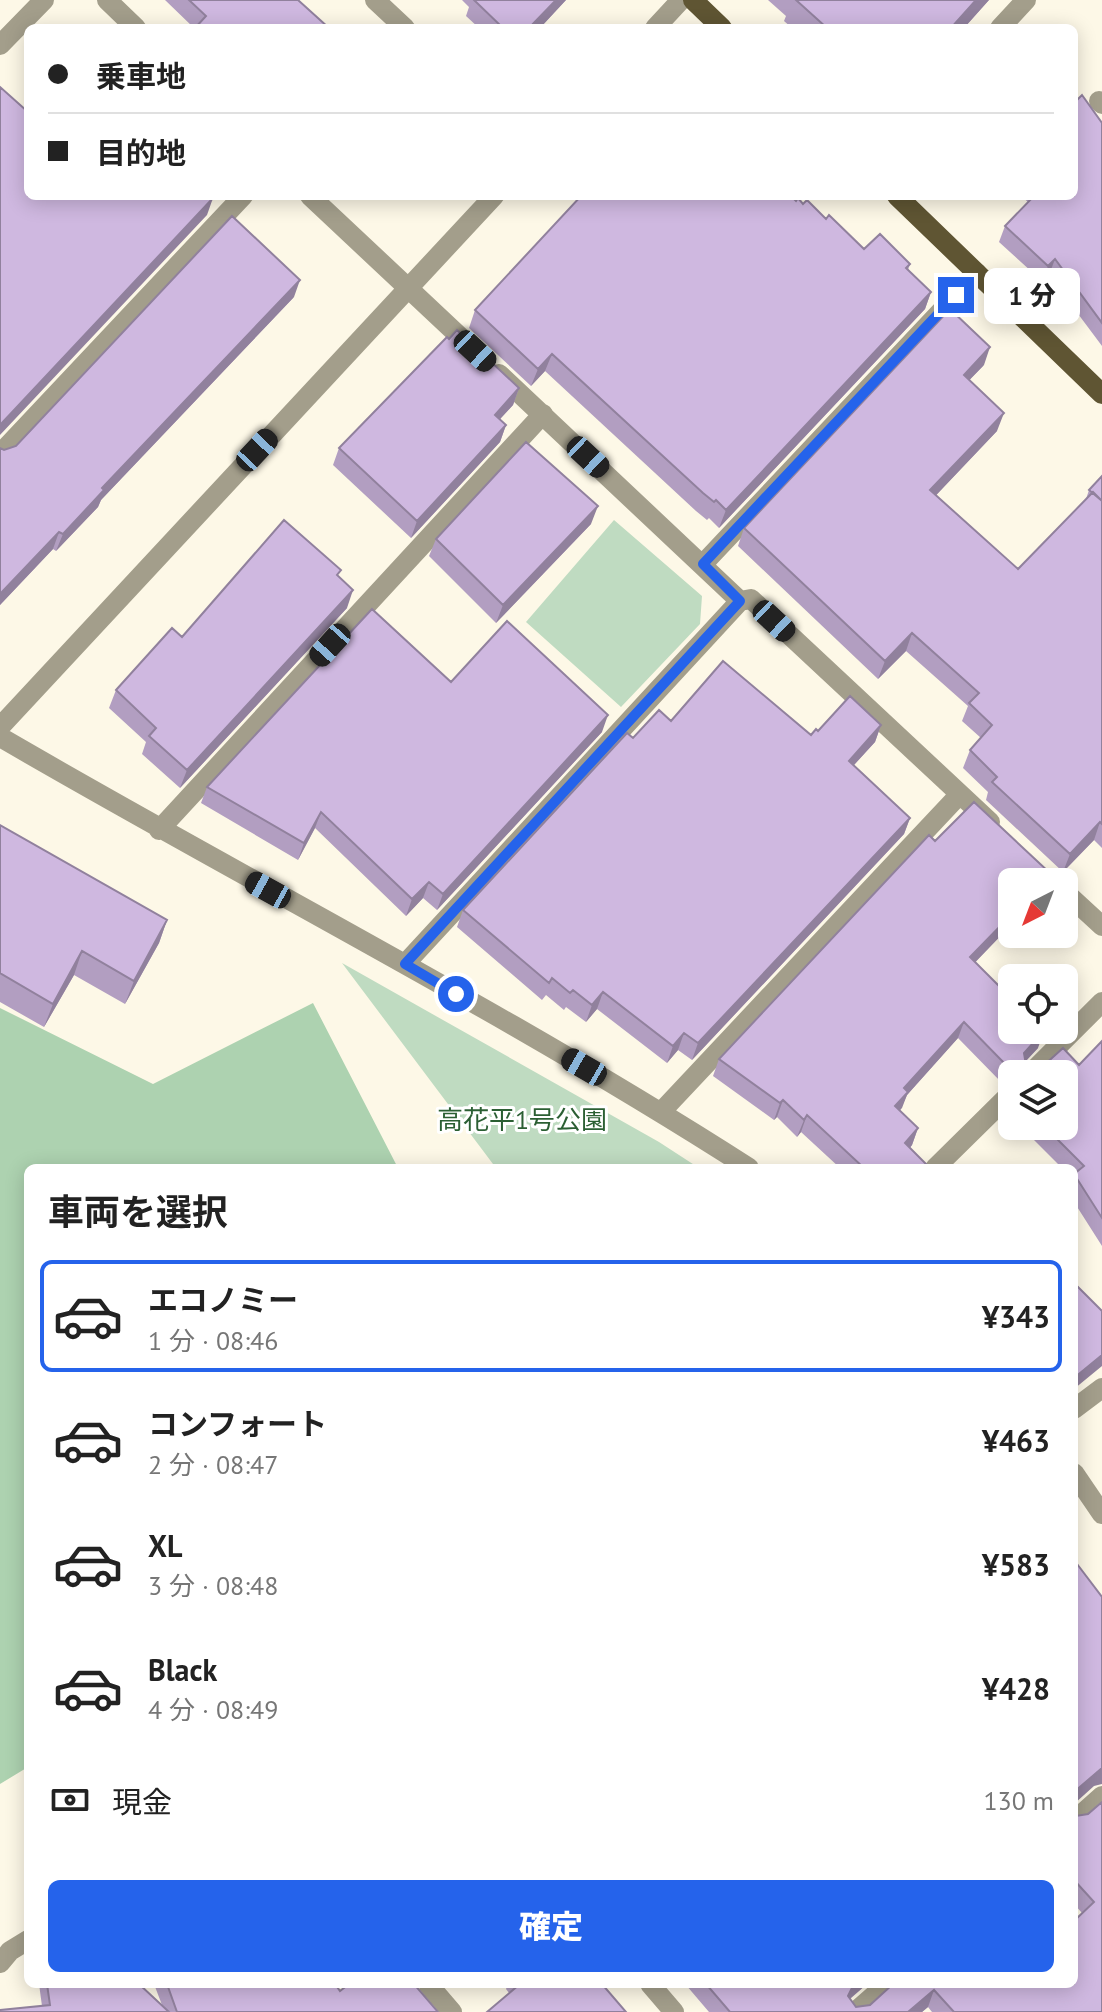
<!DOCTYPE html>
<html lang="ja">
<meta charset="utf-8">
<style>
:root{--surface:#fff;--page:#f2f2f2;--text:#222;--muted:#767676;--line:#e0e0e0;--accent:#2563eb}
body{margin:0;font-family:"PT Sans","Noto Sans JP",sans-serif;background:var(--page);color:var(--text);height:100vh;display:flex;flex-direction:column;font-size:30px;white-space:nowrap}
*{box-sizing:border-box;margin:0}
p{font-size:26px;color:var(--muted)}
.icon{flex:none;width:44px;height:44px;fill:none;stroke:currentColor;stroke-width:2;stroke-linecap:round;stroke-linejoin:round}
.map{position:relative;flex:1;overflow:hidden}
.details{position:absolute;left:24px;top:1164px;width:1054px;height:824px;display:flex;flex-direction:column;background:var(--surface);border-radius:12px;box-shadow:0 4px 20px #0003}
.details>*{flex:none}
.guide{position:absolute;left:24px;top:24px;width:1054px;height:176px;border-radius:12px;box-shadow:0 4px 20px #0003;display:grid;align-content:center;height:176px;padding:0 24px;background:var(--surface)}
.needle{width:52px;rotate:222deg}
.fabs{position:absolute;left:998px;top:868px;display:grid;gap:16px}
.fabs a{display:grid;place-items:center;width:80px;height:80px;border-radius:12px;background:var(--surface);box-shadow:0 4px 20px #0003;font-size:40px}
.end{position:absolute;width:36px;height:36px;margin:-18px;border:10px solid #2563eb;background:#fff;box-shadow:0 0 0 4px #fff}
.from{border-radius:50%}
.bubble{position:absolute;height:56px;border-radius:12px;background:var(--surface);box-shadow:0 4px 20px #0003;font-size:26px;font-weight:800;line-height:56px;text-align:center}
.car{position:absolute;width:24px;height:48px;margin:-24px -12px;border-radius:10px;box-shadow:0 0 6px 2px #0007;background:linear-gradient(#222 24%,#8ab4d8 0 40%,#222 0 76%,#8ab4d8 0 86%,#222 0)}
.guide b{display:flex;align-items:center;gap:28px;height:76px;font-size:30px}
.guide b+b{border-top:2px solid var(--line)}
.guide i{width:20px;height:20px;background:var(--text)}
ul{padding:0;list-style:none}
li{display:flex;align-items:center;gap:24px;height:112px;margin:0 16px 12px;padding:0 8px;border:4px solid transparent;border-radius:12px}
li div{flex:1}
li b{display:block;font-size:30px}
li em{font-style:normal;font-weight:800}
li.selected{border-color:var(--accent)}
li>.icon{width:72px;height:72px;stroke-width:1.5}
h2{padding:0 24px;font-size:36px;line-height:96px}
.pay{display:flex;align-items:center;gap:20px;height:88px;padding:0 24px;font-size:30px}
.pay p{margin-inline-start:auto}
.action{display:flex;gap:16px;margin-top:auto;padding:16px 24px}
.action a{flex:1;height:92px;border-radius:12px;background:var(--accent);color:#fff;font-size:32px;font-weight:800;line-height:92px;text-align:center}
.map>svg:first-child{display:block}
</style>
<div class="map">
<svg width="1102" height="2012" viewBox="0 0 1102 2012">
<rect width="100%" height="100%" fill="#fdf8e7"/>
<path fill="#bfdbc1" d="M614,520L702,596L700,624L621,707L526,622Z
M342,963L659,1142L699,1168H496Z"/>
<path fill="#add2b0" d="M313,1003L398,1168H28V1767L0,1784V1008L153,1084Z"/>
<g fill="none" stroke-linecap="round" stroke-linejoin="round">
<path stroke="#a39e8b" stroke-width="20" d="M107,0L136,28
M375,0L405,28
M655,28L681,0
M1000,28L1026,0
M0,45L44,0
M1099,101L1102,104
M310,196L473,349
M499,374L740,601
M0,454L243,196
M703,564L977,273
M0,727L494,196
M0,737C249,882 506,1012 749,1168
M159,830L543,414
M1064,891L1102,926
M405,964L740,601L751,599L990,822
M1030,1074L1102,1002
M661,1112L960,794
M935,1168L1012,1092
M1074,1409L1102,1388
M1074,1473L1102,1514
M1074,1821L1102,1796
M0,1963L10,1951L28,1940
M428,1984L452,2012
M650,1984L674,2012
M855,2012L887,1984"/>
<path stroke="#5f5533" stroke-width="20" d="M693,0L722,28
M897,196L1102,394"/>
</g>
<path fill="#b29ec1" d="M165,0H298L329,28H194Z
M462,0H566L540,28H479L466,16L469,7Z
M768,0H989L964,28H792L784,21L786,16Z
M1102,123V346L1049,275L1043,282L999,242L1005,226L1028,202L1021,196H1074Z
M796,201L803,204L826,219L864,249L910,264L908,270L931,292L925,309L719,528L709,518L707,520L696,511L545,371L531,386L469,328L475,310Z
M294,297L101,500L98,507L56,551L53,549L0,605V448L4,450L16,446Z
M984,365L969,380L997,431L936,495L1018,569L1086,499L1089,490L1102,476V848L1094,840L1063,872L986,800L988,792L963,768L970,750L981,738L962,721L968,706L906,651L878,679L738,546L744,528Z
M519,388L513,405L500,419L506,425L500,442L411,538L333,465L339,448Z
M591,524L496,623L429,556L436,539Z
M339,577L347,608L180,788L142,754L146,742L109,708L116,690L182,637Z
M451,682L602,732L437,910L423,898L406,916L315,828L298,860L201,803L207,787Z
M671,721L811,735L818,731L881,725L875,742L854,765L910,818L904,834L692,1060L678,1050L667,1063L597,1009L586,1022L566,1007L564,1010L546,995L542,1000L457,927L463,910L633,738Z
M0,825L167,920L159,943L125,1004L74,975L44,1027L0,1002Z
M935,841L1051,874L1048,882H1012V924L975,962L1038,1048L1025,1062L1026,1065L1023,1074H1012V1080L1010,1079L1002,1083L958,1038L907,1095L900,1110L918,1128L912,1145L910,1148L930,1168H840L801,1132L797,1137L777,1117L774,1120L713,1076L719,1059Z
M1102,1041V1246L1074,1202V1168H1062L1020,1126H1064V1074H1026L1029,1066L1041,1068L1079,1065Z
M1074,1814L1076,1816L1088,1814L1102,2012H932L928,2007L922,2012H709L686,1985L867,1984L850,1999L856,2007L870,2005L893,1984H1074L1082,1913L1074,1904Z
M39,1984H139L162,2005L154,1984H335L340,1991L438,2012H0L42,2006Z
M508,1984H602L509,1993L506,1989Z"/>
<path fill="#91819d" d="M556,0H566L540,28H529Z
M976,0H989L964,28H951Z
M213,198L207,215L0,435V425Z
M1055,259L1049,275L1043,282L1048,266Z
M300,280L294,297L101,500L98,507L56,551L63,534L102,488Z
M931,292L925,309L719,528L726,510Z
M990,347L984,365L957,393L964,375Z
M552,354L545,371L531,386L538,369Z
M519,388L513,405L489,431L495,415Z
M1004,413L997,431L924,508L930,490Z
M506,425L500,442L411,538L417,521Z
M598,506L591,524L496,623L503,605Z
M59,532L53,549L0,605V594Z
M353,590L347,608L180,788L187,770Z
M912,633L906,651L878,679L885,661Z
M608,715L602,732L437,910L443,894Z
M881,725L875,742L843,777L849,761Z
M321,812L315,828L298,860L304,843Z
M910,818L904,834L692,1060L698,1043Z
M1100,822L1094,840L1063,872L1070,854Z
M429,882L423,898L406,916L412,899Z
M1012,914V924L964,974L970,957Z
M167,920L159,943L125,1004L134,981Z
M82,951L74,975L44,1027L53,1004Z
M603,992L597,1009L586,1022L592,1005Z
M964,1022L958,1038L907,1095L902,1108L889,1122L895,1106L904,1088Z
M1044,1031L1038,1048L1023,1064L1024,1053Z
M684,1033L678,1050L667,1063L673,1046Z
M1016,1063L1010,1079L1002,1083L1008,1067Z
M783,1100L777,1117L774,1120L780,1103Z
M807,1115L801,1132L797,1137L804,1120Z
M918,1128L912,1145L899,1160L905,1143Z
M1102,1355V1366L1074,1389V1378Z
M1102,1768V1784L1094,1786L1074,1804V1792Z
M854,1984H867L846,2002L853,1985Z
M934,1990L928,2007L922,2012H908Z"/>
<path fill="#cfb8e0" stroke="#91819d" stroke-width="2" d="M189,0H298L329,28H195L206,16Z
M474,0H556L529,28H503Z
M796,0H976L951,28H827Z
M0,87L28,112V196H211L213,198L0,425Z
M1082,95L1102,123V323L1055,259L1048,266L1005,226L1034,196H1074V103Z
M581,196H791L796,201L798,198L803,204L807,200L826,219L829,215L864,249L880,234L910,264L906,268L931,292L726,510L716,500L714,502L703,493L552,354L538,369L475,310Z
M232,216L300,280L102,488L104,490L63,534L59,532L0,594V448L4,450L16,446Z
M950,309L990,347L964,375L1004,413L930,490L1018,569L1093,492L1102,501V824L1100,822L1070,854L992,782L997,777L970,750L992,725L969,703L979,693L912,633L885,661L744,528Z
M457,330L519,388L495,415L506,425L417,521L339,448L447,337L449,339Z
M526,442L598,506L503,605L436,539Z
M1102,476V501L1089,490Z
M284,520L341,570L337,575L353,590L187,770L149,736L156,728L116,690L172,628L182,637Z
M372,609L451,682L507,621L608,715L443,894L429,882L412,899L321,812L304,843L207,787Z
M723,661L811,735L816,729L818,731L850,696L881,725L849,761L910,818L698,1043L684,1033L673,1046L603,992L592,1005L573,990L570,993L552,978L549,983L463,910L627,733L633,738L659,710L671,721Z
M974,802L1051,874L1043,882H1012V914L970,957L1012,999V1030H1043L1044,1031L1024,1053L1026,1065L1016,1063L1008,1067L964,1022L904,1088L908,1092L895,1106L918,1128L905,1143L930,1168H864L807,1115L804,1120L783,1100L780,1103L719,1059L929,835L935,841Z
M0,825L167,920L134,981L82,951L53,1004L0,973Z
M1102,1041V1218L1074,1174L1084,1166L1044,1126H1064V1074H1030L1029,1066L1041,1068L1063,1048L1079,1065Z
M1074,1283L1102,1311V1355L1074,1378Z
M1074,1560L1102,1597V1768L1074,1792Z
M1102,1802V2012H954L934,1990L908,2012H730L706,1984H854L848,1996L856,2007L870,2005L893,1984H1074V1921L1094,1902L1074,1880V1814L1076,1816L1088,1814Z
M47,1984H139L169,2012H0V2010L50,2005Z
M167,1984H335L340,1991L349,1984H414L438,2012H177Z
M520,1984H602L626,2012H487Z"/>
<g fill="none" stroke-linecap="round" stroke-linejoin="round">
<path stroke="#2563eb" stroke-width="10" d="M456,994L405,964L740,601L703,564L956,295"/>
</g>
<g text-anchor="middle" stroke-width="6" stroke-linejoin="round" paint-order="stroke">
<g font-size="26" fill="#2b5f33" stroke="#fff">
<text x="522" y="1129">高花平1号公園</text>
</g>
</g>
</svg>
<div class="fabs">
<a><svg class="needle" viewBox="-14 -14 28 28"><path d="M0-13l5 13h-10z" fill="#e53935"/><path d="M0 13l5-13h-10z" fill="#767676"/></svg></a>
<a><svg class="icon" aria-label="locate" viewBox="0 0 24 24"><circle cx="12" cy="12" r="6"/><path d="M12 2v4M12 18v4M2 12h4M18 12h4"/></svg></a>
<a><svg class="icon" aria-label="layers" viewBox="0 0 24 24"><path d="M12 4l9 5-9 5-9-5zM3 14l9 5 9-5"/></svg></a>
</div>
<i class="end from" style="left:456px;top:994px"></i>
<i class="end" style="left:956px;top:295px"></i>
<div class="bubble" style="left:984px;top:268px;width:96px">1 分</div>
<i class="car" style="left:475px;top:351px;rotate:133deg"></i>
<i class="car" style="left:257px;top:450px;rotate:43deg"></i>
<i class="car" style="left:588px;top:457px;rotate:133deg"></i>
<i class="car" style="left:774px;top:621px;rotate:133deg"></i>
<i class="car" style="left:330px;top:645px;rotate:222deg"></i>
<i class="car" style="left:268px;top:890px;rotate:299deg"></i>
<i class="car" style="left:584px;top:1067px;rotate:300deg"></i>
<div class="guide">
<b><i class="from"></i>乗車地</b>
<b><i></i>目的地</b>
</div>
<section class="details">
<h2>車両を選択</h2>
<ul>
<li class="selected"><svg class="icon" aria-label="car" viewBox="0 0 24 24"><path d="M5 17H2v-5l4-1 3-4h7l3 4 3 1v5h-3M9 17h6M6 11h13"/><circle cx="7" cy="17" r="2"/><circle cx="17" cy="17" r="2"/></svg><div><b>エコノミー</b><p>1 分 · 08:46</p></div><em>¥343</em></li>
<li><svg class="icon" aria-label="car" viewBox="0 0 24 24"><path d="M5 17H2v-5l4-1 3-4h7l3 4 3 1v5h-3M9 17h6M6 11h13"/><circle cx="7" cy="17" r="2"/><circle cx="17" cy="17" r="2"/></svg><div><b>コンフォート</b><p>2 分 · 08:47</p></div><em>¥463</em></li>
<li><svg class="icon" aria-label="car" viewBox="0 0 24 24"><path d="M5 17H2v-5l4-1 3-4h7l3 4 3 1v5h-3M9 17h6M6 11h13"/><circle cx="7" cy="17" r="2"/><circle cx="17" cy="17" r="2"/></svg><div><b>XL</b><p>3 分 · 08:48</p></div><em>¥583</em></li>
<li><svg class="icon" aria-label="car" viewBox="0 0 24 24"><path d="M5 17H2v-5l4-1 3-4h7l3 4 3 1v5h-3M9 17h6M6 11h13"/><circle cx="7" cy="17" r="2"/><circle cx="17" cy="17" r="2"/></svg><div><b>Black</b><p>4 分 · 08:49</p></div><em>¥428</em></li>
</ul>
<div class="pay"><svg class="icon" aria-label="cash" viewBox="0 0 24 24"><path d="M3 7h18v10H3z"/><circle cx="12" cy="12" r="2"/></svg>現金<p>130 m</p></div>
<div class="action"><a>確定</a></div>
</section>
</div>
